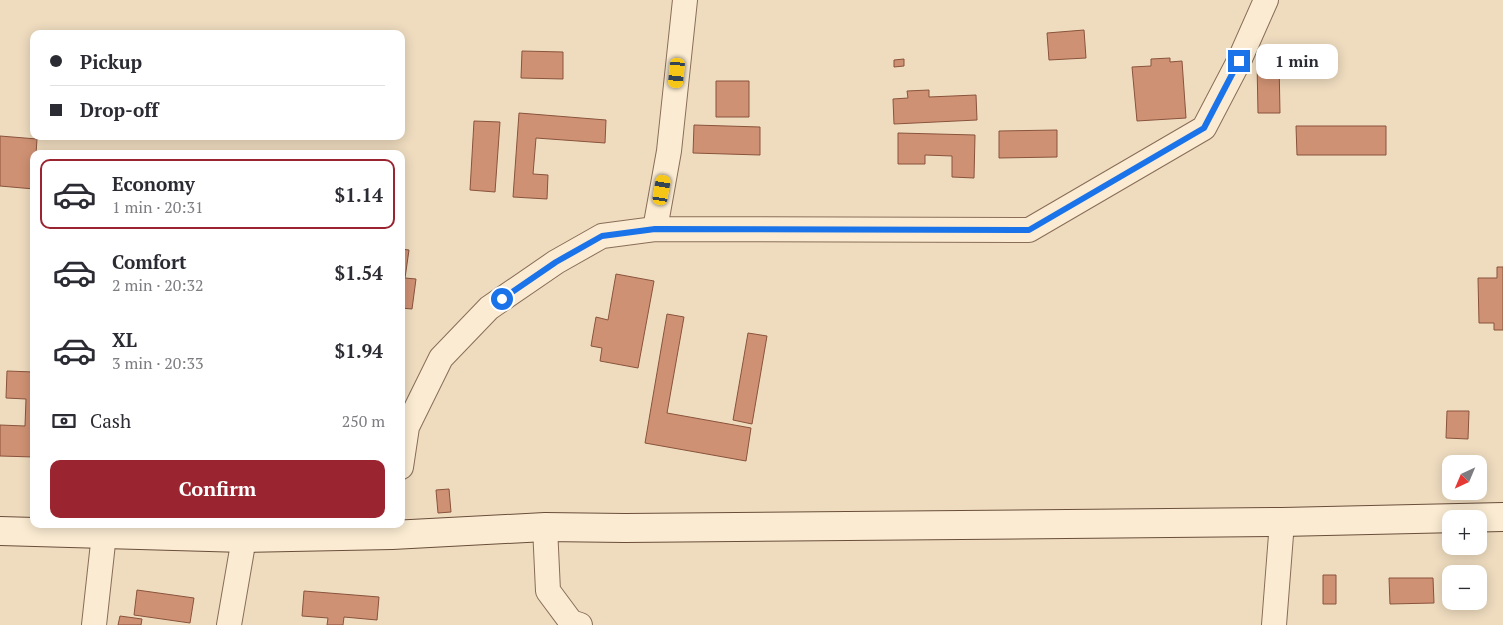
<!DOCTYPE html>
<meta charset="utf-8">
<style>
:root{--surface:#fff;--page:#f2f2f3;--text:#2b2b33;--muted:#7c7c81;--line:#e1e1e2;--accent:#9a2430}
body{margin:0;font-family:"PT Serif",serif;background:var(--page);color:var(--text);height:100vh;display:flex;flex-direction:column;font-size:19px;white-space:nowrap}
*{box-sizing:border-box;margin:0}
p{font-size:16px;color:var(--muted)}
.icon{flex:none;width:28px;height:28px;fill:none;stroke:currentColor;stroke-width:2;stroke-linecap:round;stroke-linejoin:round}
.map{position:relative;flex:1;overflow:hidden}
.panel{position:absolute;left:30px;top:150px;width:375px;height:378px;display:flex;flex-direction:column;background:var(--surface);border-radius:10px;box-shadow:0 2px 12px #0003}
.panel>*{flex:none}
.guide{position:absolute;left:30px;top:30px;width:375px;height:110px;border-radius:10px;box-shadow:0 2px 12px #0003;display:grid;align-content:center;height:110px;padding:0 20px;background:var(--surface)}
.needle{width:32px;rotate:224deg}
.fabs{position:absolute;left:1442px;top:455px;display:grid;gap:10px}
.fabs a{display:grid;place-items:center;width:45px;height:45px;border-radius:10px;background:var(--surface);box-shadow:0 2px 12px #0003;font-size:25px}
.end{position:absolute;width:22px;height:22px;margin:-11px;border:6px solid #1a73e8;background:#fff;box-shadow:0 0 0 2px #fff}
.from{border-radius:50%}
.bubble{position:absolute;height:35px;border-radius:10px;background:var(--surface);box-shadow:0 2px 12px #0003;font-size:16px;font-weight:800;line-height:35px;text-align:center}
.car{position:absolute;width:15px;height:30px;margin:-15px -8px;border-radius:6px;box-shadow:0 0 4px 1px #0007;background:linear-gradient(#f5c518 24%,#345 0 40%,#f5c518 0 76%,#345 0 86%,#f5c518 0)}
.guide b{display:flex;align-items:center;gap:18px;height:48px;font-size:19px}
.guide b+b{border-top:1px solid var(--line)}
.guide i{width:12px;height:12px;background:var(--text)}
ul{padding:9px 0 0;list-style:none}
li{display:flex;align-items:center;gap:15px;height:70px;margin:0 10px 8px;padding:0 10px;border:2px solid transparent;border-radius:10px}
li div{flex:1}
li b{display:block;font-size:19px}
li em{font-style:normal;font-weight:800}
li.selected{border-color:var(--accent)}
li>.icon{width:45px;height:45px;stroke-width:1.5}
.pay{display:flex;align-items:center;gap:12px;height:55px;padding:0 20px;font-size:19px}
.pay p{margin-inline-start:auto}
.button{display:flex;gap:10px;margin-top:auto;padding:10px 20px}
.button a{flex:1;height:58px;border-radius:10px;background:var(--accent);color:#fff;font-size:20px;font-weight:800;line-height:58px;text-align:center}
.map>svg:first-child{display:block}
</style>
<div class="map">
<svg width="1503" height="625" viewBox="0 0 1503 625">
<rect width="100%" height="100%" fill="#efdcbf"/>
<path fill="#cf9173" stroke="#89533c" d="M1084,30L1086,58L1049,60L1047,33Z
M522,51L563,52V79L521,78Z
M1170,58V62L1182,61L1186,118L1137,121L1132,67L1151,66V59Z
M904,59V66L894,67V60Z
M1257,62H1279L1280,113H1258Z
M716,81H749V117H716Z
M929,90V97L976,95L977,120L894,124L893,99L908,98L907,91Z
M519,113L606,120L605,143L536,138L533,174L548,175L547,199L513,197Z
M474,121L500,122L495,192L470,190Z
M694,125L760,127V155L693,153Z
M1296,126H1386V155H1297Z
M1057,130V157L999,158V131Z
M898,133L975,135L974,178L952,177V156L925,155V164H898Z
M0,136L37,139L36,154H34V189L0,186Z
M401,249L409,250L405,278L416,279L412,309L401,308Z
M1497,267H1503V330H1494V323H1479L1478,278H1497Z
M616,274L654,281L638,368L600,361L602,348L591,346L596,317L608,320Z
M667,314L684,317L667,413L751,428L746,461L645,443Z
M748,333L767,336L752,424L733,420Z
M7,371L34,372V457L0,456V425L25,426L26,399L6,398Z
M1447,411H1469L1468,439L1446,438Z
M449,489L451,512L438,513L436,490Z
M1323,575H1336V604H1323Z
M1389,578H1433L1434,603L1390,604Z
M137,590L194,598L190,623L134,615Z
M304,591L379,597L377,620L344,617L343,625H327L328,618L302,616Z
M120,616L142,619L141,625H118Z"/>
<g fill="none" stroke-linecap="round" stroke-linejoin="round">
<g stroke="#896d57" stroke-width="26">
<path id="street" d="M655,229L1029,230L1204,128L1239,61L1266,0
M401,467L407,427L441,358L489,308L556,262L602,236L655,229L669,151L685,0
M545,527L548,591L571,622L580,625
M94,625L104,534
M229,625L244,538
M1274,625L1282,522"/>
</g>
<g stroke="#6a4e3a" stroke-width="30">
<path id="secondary" d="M0,531L244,538L392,535L545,527L625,528L1282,522L1503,517"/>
</g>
<use href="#street" stroke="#faebd2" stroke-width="24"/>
<use href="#secondary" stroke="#faebd2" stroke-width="28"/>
</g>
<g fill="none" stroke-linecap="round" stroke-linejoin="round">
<path stroke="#1a73e8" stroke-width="6" d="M502,299L556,262L602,236L655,229L1029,230L1204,128L1239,61"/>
</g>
</svg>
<div class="fabs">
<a><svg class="needle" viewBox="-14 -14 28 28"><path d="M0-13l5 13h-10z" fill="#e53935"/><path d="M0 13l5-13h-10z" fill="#7c7c81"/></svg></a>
<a>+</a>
<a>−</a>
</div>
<i class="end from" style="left:502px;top:299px"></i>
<i class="end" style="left:1239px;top:61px"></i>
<div class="bubble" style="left:1256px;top:44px;width:82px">1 min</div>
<i class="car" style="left:677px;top:73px;rotate:186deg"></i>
<i class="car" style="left:662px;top:190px;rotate:10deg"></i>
<div class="guide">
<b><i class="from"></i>Pickup</b>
<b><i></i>Drop-off</b>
</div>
<section class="panel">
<ul>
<li class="selected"><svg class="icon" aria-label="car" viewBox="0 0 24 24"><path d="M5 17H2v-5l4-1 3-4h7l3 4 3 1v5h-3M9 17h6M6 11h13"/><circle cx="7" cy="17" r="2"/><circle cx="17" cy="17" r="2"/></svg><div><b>Economy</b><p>1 min · 20:31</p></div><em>$1.14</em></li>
<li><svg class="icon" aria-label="car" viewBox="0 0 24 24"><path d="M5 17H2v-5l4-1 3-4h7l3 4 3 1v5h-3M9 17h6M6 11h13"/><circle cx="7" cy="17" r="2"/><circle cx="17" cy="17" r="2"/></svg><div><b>Comfort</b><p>2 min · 20:32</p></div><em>$1.54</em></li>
<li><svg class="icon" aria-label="car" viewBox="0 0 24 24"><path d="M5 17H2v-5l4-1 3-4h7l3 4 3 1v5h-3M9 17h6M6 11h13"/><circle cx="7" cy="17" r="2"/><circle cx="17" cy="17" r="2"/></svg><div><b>XL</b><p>3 min · 20:33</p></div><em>$1.94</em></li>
</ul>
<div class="pay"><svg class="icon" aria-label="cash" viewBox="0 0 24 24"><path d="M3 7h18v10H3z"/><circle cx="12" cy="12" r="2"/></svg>Cash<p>250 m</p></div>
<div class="button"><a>Confirm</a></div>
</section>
</div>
